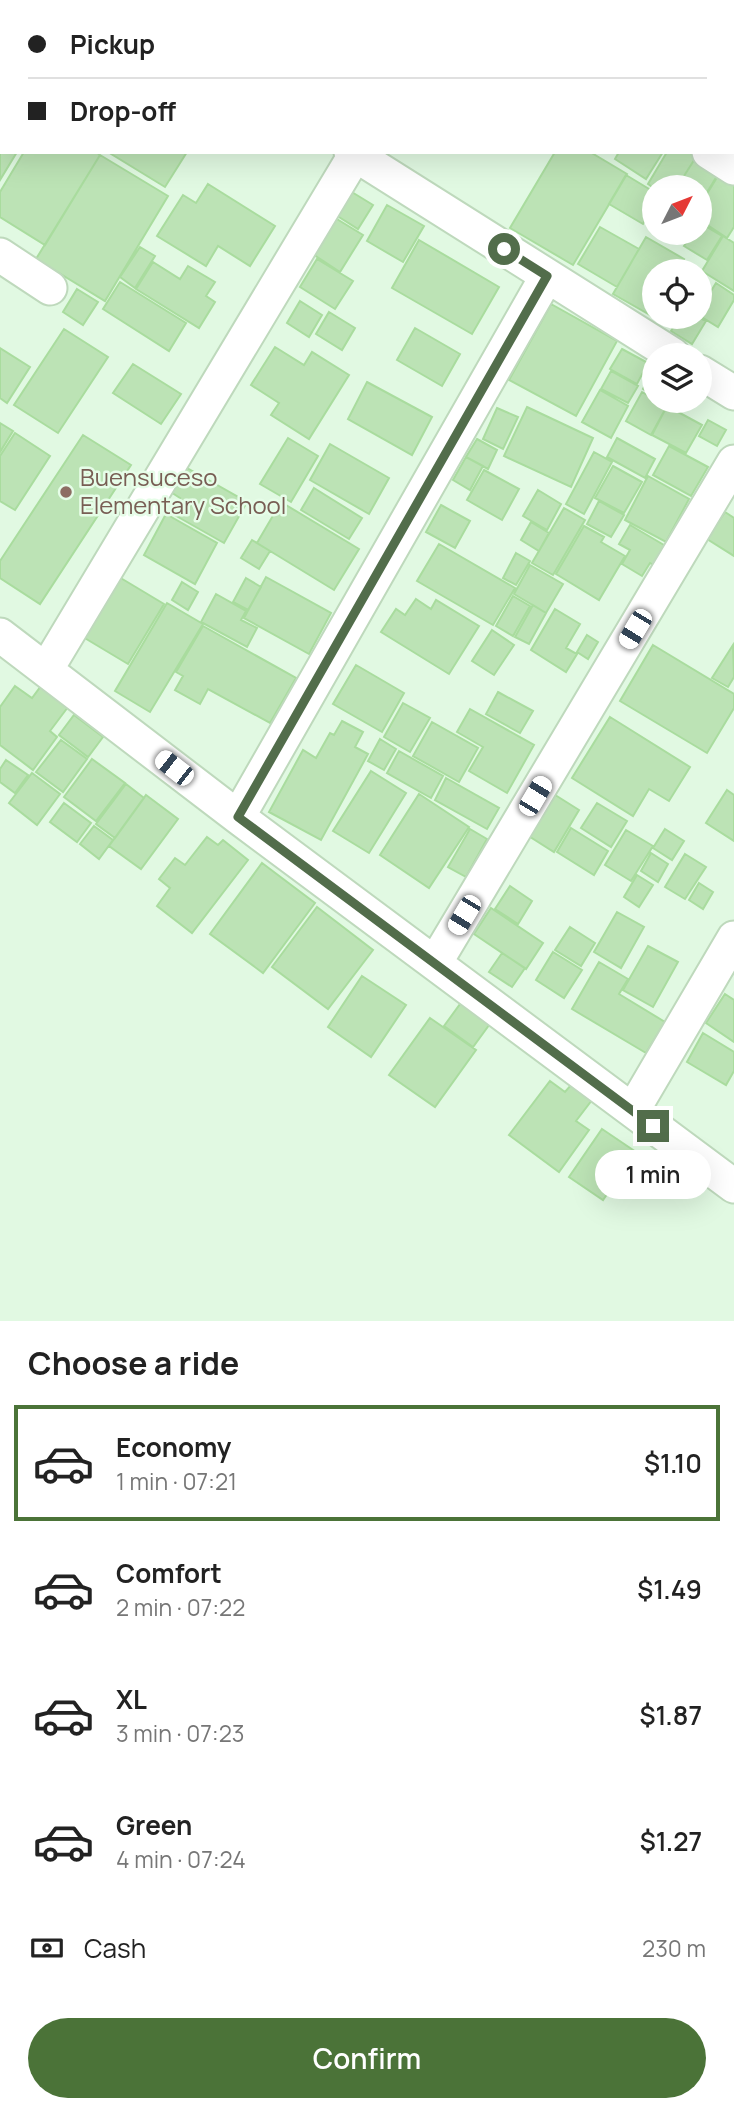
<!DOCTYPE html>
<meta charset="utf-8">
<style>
:root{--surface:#fff;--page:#f6f6f6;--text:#222;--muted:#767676;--line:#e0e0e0;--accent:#4b7338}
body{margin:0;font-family:Manrope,sans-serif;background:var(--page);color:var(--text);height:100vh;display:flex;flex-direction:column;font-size:26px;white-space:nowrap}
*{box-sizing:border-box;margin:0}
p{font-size:23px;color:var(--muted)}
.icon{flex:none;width:38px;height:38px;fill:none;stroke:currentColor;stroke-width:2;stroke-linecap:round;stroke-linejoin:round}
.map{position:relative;height:1321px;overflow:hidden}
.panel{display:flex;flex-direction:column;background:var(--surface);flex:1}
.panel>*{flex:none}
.banner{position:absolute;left:0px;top:0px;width:735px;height:154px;box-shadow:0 7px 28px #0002;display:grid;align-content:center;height:154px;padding:0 28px;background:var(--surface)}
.needle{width:46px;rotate:48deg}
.fabs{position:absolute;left:642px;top:175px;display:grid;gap:14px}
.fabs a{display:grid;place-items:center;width:70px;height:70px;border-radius:50%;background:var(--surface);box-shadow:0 7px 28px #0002;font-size:35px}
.end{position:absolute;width:32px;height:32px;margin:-16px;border:9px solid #526d4b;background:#fff;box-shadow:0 0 0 4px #fff}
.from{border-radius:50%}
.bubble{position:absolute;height:49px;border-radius:24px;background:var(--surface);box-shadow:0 7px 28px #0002;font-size:23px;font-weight:600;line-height:49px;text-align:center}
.car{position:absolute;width:21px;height:42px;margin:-21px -10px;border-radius:9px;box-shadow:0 0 5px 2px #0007;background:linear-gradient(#fff 24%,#345 0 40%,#fff 0 76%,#345 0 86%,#fff 0)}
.banner b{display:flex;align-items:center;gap:24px;height:66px;font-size:26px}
.banner b+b{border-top:2px solid var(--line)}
.banner i{width:18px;height:18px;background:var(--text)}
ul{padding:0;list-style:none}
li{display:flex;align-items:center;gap:21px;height:116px;margin:0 14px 10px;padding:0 14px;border:4px solid transparent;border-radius:0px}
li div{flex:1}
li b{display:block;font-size:26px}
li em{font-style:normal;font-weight:600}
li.on{border-color:var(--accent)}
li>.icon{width:63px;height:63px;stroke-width:1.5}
h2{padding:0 28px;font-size:32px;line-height:84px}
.pay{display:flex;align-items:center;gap:18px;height:77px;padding:0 28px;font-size:26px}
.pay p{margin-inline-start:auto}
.action{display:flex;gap:14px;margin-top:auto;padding:14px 28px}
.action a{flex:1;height:80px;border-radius:42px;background:var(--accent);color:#fff;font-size:28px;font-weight:600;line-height:80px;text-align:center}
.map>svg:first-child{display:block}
</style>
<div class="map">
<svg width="734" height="1321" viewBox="0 0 734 1321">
<rect width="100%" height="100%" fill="#e1f9e2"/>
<path fill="#bce3b5" stroke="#a9dc9e" stroke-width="2" d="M0,115L2,152H17L0,180Z
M24,152H96L100,155L45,245L0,217V192Z
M108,152H187L165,187Z
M555,152H590L627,174L573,265L510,228Z
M619,152H663L646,179L615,159Z
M667,152H689L696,157L677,187L654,188L648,184Z
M100,155L168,196L105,301L36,259Z
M696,157L720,171L700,204V187H677Z
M721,171L734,179V227L727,238L700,220V205Z
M626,175L654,192V206L643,224L609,204Z
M208,184L275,226L250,266L218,246L206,266L157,236L183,195L196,203Z
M342,186L373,205L358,229L328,210Z
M387,205L424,226L403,262L367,241Z
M327,213L363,235L340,272L305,249Z
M700,223L722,236L707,260L684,246L693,233H700Z
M600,227L639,249L617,287L578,264Z
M723,236L734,243V291L702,271Z
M646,237L684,259L677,271H654V311L652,316L613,294Z
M419,240L499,287L472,334L392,288Z
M140,247L155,256L135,288L120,277Z
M317,259L353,281L335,309L300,287Z
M153,262L180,279L188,266L215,282L206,296L215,302L199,328L136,289Z
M120,282L186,323L169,351L103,309Z
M716,283L734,295V300L718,327L700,316V309Z
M77,289L98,302L83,325L63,312Z
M300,301L322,315L309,337L287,323Z
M551,304L617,341L576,416L509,380Z
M329,312L355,328L342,350L316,334Z
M680,317H698L706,321L692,344L671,331Z
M415,328L460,354L442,386L397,360Z
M64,329L108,357L58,433L14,405Z
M275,347L304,365L312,352L349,375L309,439L271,415L279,403L251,385Z
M0,348L30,367L7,403L0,398Z
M622,349L648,363L637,384L610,369Z
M133,364L181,394L161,424L113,393Z
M654,369V396L643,389Z
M611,371L638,386L628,403L601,389Z
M367,382L432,417L412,455L348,419Z
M600,390L628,406L611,438L582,422Z
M642,392L667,406L651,435L626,421Z
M667,406L702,425L686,453L652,435Z
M527,407L593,438L571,487L504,456Z
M497,408L518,417L503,449L483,439Z
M708,420L726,430L717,446L699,436Z
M0,423L13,431L0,452Z
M15,433L50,456L15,510L0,501V456Z
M83,435L131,465L40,604L0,578V561Z
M288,438L318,456L291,502L260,484Z
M617,438L655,459L645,478L607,457Z
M477,439L497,450L488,469L466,457Z
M330,444L389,478L369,514L310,480Z
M669,446L708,467L691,496L653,475Z
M594,452L612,462L584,514L566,504Z
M466,457L483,466L470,490L453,480Z
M180,464L247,502L224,543L171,513L180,498L166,489Z
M613,466L642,482L624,513L595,498Z
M484,470L519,489L502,520L467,500Z
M648,476L689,499L666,542L625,520Z
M314,488L362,518L349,539L301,510Z
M538,490L561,504L547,530L523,516Z
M599,501L624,515L611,537L587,524Z
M281,502L359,549L334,590L257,543Z
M441,505L470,521L455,548L426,532Z
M564,508L585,520L553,575L532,563Z
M725,512L734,518V556L707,539Z
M166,514L217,543L195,584L144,555Z
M531,522L549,533L539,551L521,540Z
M630,525L669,548L657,567L650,563L642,576L622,564L630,550L619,544Z
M584,526L604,537L601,542L625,556L599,600L556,574Z
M252,540L270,551L259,569L241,558Z
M439,544L515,588L493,625L417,581Z
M516,553L530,561L516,585L503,578Z
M530,565L563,584L546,613L514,594Z
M119,577L164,604L128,664L83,637Z
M266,577L331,613L309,654L244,618Z
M246,578L261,587L248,610L233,602Z
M182,582L198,592L188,610L172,600Z
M216,594L246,611L241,620L257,628L247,647L201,622Z
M513,596L530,606L513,636L496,626Z
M416,599L431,609L436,600L479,626L449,674L381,632L396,609L405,615Z
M167,603L203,624L150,712L115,691Z
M533,605L546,613L529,644L515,637Z
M555,609L580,624L566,648L577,654L566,672L531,650Z
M203,626L296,678L270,723L208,689L200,704L175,690L183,676L176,672Z
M492,630L514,645L494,675L472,661Z
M587,635L598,642L588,659L577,652Z
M653,645L734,694V708L707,753L620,701Z
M733,645L734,677L728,687L712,678Z
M356,665L404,693L382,732L333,704Z
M15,686L32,698L41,686L68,707L50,731L57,737L33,770L0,745V707Z
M498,692L533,711L520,733L486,714Z
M403,703L430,718L410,752L384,737Z
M470,709L534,745L507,793L469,771L483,747L457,732Z
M74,715L103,737L88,757L59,735Z
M610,717L690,767L669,801L649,789L633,816L572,778Z
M342,721L363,732L355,747L368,754L321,840L269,812L303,750L316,758L330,733L334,735Z
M432,722L478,748L459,782L413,756Z
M380,739L396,749L384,770L368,761Z
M61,740L87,759L63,792L36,772Z
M399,751L443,776L431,798L387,773Z
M92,759L125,783L96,821L64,797Z
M6,760L28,775L15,793L0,782V769Z
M371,771L406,793L369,853L333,831Z
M32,773L60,794L37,825L9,803Z
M446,778L499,808L487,829L435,800Z
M126,784L144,798L115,838L96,824Z
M727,790L734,795V841L706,823Z
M552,793L579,810L554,852L527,835Z
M419,794L469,827L429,888L380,855Z
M146,795L178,819L141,869L109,846Z
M64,803L91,823L77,842L50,822Z
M597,803L627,821L611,847L581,828Z
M94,826L113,840L99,859L80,844Z
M571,828L608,851L594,875L557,852Z
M470,829L487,839L466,877L448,867Z
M665,829L684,841L672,860L653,848Z
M626,830L653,846L631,881L605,865Z
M207,837L218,845L223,840L248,860L192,933L157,906L170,888L159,879L175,858L185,865Z
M651,853L668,864L658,882L641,871Z
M685,854L706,867L685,899L665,887Z
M262,863L315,903L263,973L210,934Z
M637,875L653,885L639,907L624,897Z
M699,883L713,892L703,909L689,900Z
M510,886L532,901L518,924L495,909Z
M317,907L373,950L328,1009L272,967Z
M491,908L543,943L526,969L474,934Z
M617,912L644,927L621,968L594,952Z
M570,927L595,943L581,966L555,950Z
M648,946L678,962L653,1007L623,990Z
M553,952L582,970L564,998L536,980Z
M502,953L525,968L512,987L489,972Z
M599,962L628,979L619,994L665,1022L646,1053L572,1009Z
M362,976L406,1005L371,1057L328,1027Z
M725,994L734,1000V1042L706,1023Z
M463,1000L492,1021L473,1047L444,1026Z
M430,1018L476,1050L435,1107L389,1075Z
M703,1033L734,1052V1071L726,1085L687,1062Z
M550,1081L565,1092L571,1085L592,1100L576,1121L589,1130L559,1172L509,1135Z
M602,1129L636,1152L603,1200L569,1177Z"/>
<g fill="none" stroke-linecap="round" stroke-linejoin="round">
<g stroke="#bed9bc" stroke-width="37">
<path id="minor" d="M105,0L108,2
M469,0L472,2
M351,152L673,355
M709,152L734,168
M0,255L50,288
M700,372L734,393
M0,635L238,817L734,1186
M46,670L355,155
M238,817L547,276
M435,963L734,462
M633,1110L734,938"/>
</g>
<g stroke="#bed9bc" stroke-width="42">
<path id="tertiary" d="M730,0L733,2"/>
</g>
<use href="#minor" stroke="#fff" stroke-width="33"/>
<use href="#tertiary" stroke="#fff" stroke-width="38"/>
</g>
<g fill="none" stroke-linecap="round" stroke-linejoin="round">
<path stroke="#526d4b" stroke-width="9" d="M504,249L547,276L238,817L653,1126"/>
</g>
<circle fill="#8d6e63" stroke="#e6fde8" stroke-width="2.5" cx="66" cy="492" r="7"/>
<g text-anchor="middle" stroke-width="5" stroke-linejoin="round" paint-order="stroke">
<g font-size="24" fill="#785e54" stroke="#e6fde8" text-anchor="start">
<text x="80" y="486">Buensuceso<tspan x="80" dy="28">Elementary School</tspan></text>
</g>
</g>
</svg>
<div class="fabs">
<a><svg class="needle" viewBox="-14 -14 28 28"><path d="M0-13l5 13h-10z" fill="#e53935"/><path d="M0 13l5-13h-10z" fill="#767676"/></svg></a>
<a><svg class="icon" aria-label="locate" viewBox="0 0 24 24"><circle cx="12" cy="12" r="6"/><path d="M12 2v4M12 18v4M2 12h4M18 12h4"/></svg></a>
<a><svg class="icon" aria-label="layers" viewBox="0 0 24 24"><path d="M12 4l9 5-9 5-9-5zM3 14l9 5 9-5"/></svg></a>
</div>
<i class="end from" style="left:504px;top:249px"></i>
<i class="end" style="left:653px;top:1126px"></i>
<div class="bubble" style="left:595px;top:1150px;width:116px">1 min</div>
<i class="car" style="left:635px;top:629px;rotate:211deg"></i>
<i class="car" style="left:174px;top:768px;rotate:308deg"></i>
<i class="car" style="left:535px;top:796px;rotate:31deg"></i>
<i class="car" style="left:464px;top:915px;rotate:211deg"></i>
<div class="banner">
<b><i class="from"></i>Pickup</b>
<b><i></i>Drop-off</b>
</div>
</div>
<section class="panel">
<h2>Choose a ride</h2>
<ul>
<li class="on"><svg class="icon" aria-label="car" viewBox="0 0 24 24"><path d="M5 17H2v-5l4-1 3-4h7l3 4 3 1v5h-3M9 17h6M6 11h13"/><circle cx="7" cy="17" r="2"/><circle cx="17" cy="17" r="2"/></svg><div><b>Economy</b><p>1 min · 07:21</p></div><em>$1.10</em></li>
<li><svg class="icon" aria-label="car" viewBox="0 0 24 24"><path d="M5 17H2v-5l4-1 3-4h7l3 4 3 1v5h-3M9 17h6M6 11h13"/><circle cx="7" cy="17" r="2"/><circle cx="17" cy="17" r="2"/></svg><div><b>Comfort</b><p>2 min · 07:22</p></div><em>$1.49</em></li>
<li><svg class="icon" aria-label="car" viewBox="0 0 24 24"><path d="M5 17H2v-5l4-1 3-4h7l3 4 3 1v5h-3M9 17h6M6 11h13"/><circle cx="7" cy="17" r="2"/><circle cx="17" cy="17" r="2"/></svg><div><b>XL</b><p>3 min · 07:23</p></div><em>$1.87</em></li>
<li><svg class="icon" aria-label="car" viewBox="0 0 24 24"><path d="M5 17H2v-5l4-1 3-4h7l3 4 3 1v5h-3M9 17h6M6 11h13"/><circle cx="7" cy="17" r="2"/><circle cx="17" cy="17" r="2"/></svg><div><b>Green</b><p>4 min · 07:24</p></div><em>$1.27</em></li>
</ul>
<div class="pay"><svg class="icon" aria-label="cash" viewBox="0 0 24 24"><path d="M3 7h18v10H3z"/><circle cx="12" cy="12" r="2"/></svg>Cash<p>230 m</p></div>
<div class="action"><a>Confirm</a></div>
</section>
